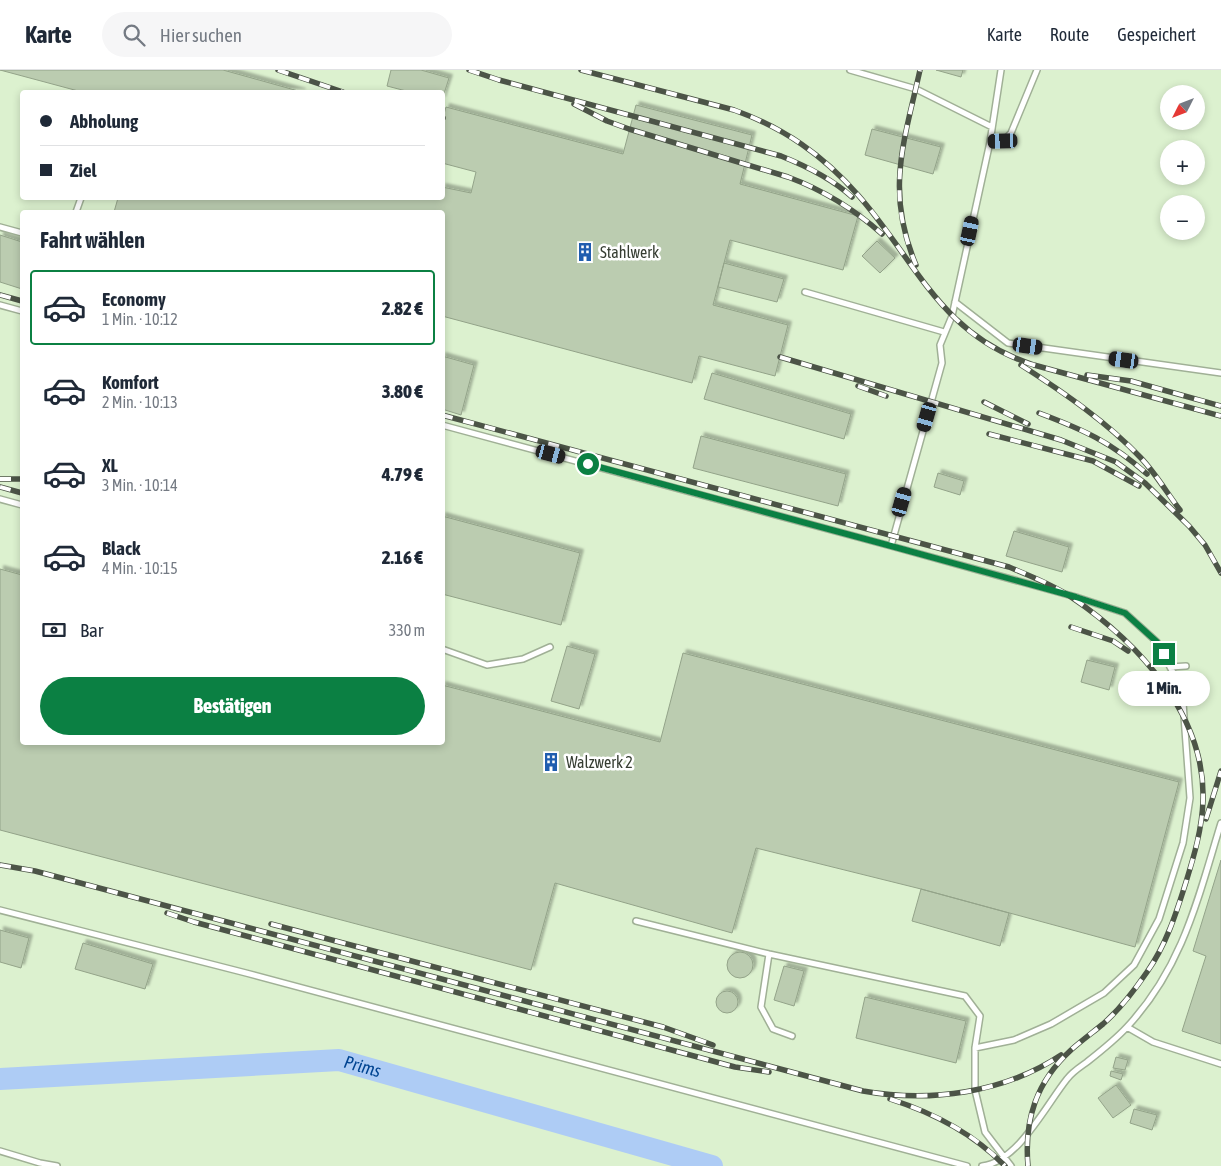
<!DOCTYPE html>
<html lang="de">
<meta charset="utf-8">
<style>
:root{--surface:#fff;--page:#f6f6f7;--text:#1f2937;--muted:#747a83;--line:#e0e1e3;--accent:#0b8043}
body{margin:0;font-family:"Asap Condensed",sans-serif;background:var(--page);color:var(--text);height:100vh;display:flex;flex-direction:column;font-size:19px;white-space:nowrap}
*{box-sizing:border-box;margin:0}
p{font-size:16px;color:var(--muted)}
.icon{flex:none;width:28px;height:28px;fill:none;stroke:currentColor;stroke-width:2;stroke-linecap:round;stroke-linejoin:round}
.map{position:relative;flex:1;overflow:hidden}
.details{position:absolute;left:20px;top:140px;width:425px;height:535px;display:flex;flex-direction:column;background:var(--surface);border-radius:5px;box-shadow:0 2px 8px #0003}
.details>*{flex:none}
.banner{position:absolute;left:20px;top:20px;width:425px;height:110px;border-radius:5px;box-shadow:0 2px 8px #0003;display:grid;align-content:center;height:110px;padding:0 20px;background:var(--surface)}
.needle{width:32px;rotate:228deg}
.fabs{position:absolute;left:1160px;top:15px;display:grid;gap:10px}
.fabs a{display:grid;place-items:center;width:45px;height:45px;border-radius:50%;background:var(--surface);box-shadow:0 2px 8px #0003;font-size:25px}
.end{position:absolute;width:22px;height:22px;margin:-11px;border:6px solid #0b8043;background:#fff;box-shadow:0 0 0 2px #fff}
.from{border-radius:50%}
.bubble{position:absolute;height:35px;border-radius:18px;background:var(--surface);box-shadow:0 2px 8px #0003;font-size:16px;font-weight:800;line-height:35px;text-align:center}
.car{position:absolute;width:15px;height:30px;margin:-15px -8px;border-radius:6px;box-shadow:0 0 4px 1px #0007;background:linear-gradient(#222 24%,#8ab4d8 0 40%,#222 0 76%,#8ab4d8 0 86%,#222 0)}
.banner b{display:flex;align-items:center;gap:18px;height:48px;font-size:19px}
.banner b+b{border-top:1px solid var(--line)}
.banner i{width:12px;height:12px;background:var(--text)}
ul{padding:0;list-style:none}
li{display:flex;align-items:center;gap:15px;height:75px;margin:0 10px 8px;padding:0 10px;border:2px solid transparent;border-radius:5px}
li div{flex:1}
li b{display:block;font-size:19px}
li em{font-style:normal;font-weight:800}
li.active{border-color:var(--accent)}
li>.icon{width:45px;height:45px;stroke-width:1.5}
h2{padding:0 20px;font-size:22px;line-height:60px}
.pay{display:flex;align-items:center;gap:12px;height:55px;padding:0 20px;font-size:19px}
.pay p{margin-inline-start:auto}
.cta{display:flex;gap:10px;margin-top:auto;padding:10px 20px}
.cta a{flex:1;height:58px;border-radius:30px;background:var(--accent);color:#fff;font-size:20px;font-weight:800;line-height:58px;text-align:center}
header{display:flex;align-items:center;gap:30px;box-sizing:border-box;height:70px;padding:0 25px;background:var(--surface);border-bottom:1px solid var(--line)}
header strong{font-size:24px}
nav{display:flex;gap:28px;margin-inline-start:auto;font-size:18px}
.search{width:350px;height:45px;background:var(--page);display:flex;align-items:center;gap:12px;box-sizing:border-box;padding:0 18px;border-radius:28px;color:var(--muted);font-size:19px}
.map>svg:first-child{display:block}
</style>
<header>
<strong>Karte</strong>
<div class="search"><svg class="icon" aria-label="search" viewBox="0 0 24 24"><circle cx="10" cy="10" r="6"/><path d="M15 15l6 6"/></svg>Hier suchen</div>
<nav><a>Karte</a><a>Route</a><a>Gespeichert</a></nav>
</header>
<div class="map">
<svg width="1221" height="1096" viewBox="0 0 1221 1096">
<defs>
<filter id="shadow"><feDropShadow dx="3.5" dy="-3.5" stdDeviation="1" flood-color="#0004"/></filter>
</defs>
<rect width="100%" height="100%" fill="#ecfee1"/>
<path fill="#dcf1cf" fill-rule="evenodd" d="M0,0H1221V1096H0ZM22,22H442V128H22ZM1169,24H1196V51H1169ZM1169,79H1196V106H1169ZM1169,134H1196V161H1169ZM22,142H442V672H22Z"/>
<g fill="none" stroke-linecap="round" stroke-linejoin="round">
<path stroke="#aeccf5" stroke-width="22" id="s1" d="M0,1009L339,990L712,1096"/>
</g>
<path fill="#bbccb0" stroke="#93a389" filter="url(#shadow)" d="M0,0H223L302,22H82Z
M391,0H421L449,8L442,30V22H410L387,16Z
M936,0H963L961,7Z
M636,35L752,65L740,114L858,146L843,200L730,170L713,235L788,255L775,306L699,286L692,313L442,246V142H114L118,128H442V117L471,123L476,102L442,93V51L446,37L623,84Z
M872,59L941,77L933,104L865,85Z
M0,165L22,172V219L0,212Z
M877,171L895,188L880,203L862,186Z
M724,193L784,209L777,232L718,217Z
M442,286L474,295L461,345L442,339Z
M712,303L851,344L844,369L704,329Z
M701,366L846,404L838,436L693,398Z
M938,403L964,411L960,425L934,417Z
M442,446L580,483L561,555L442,524Z
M1014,461L1069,477L1062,502L1006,486Z
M0,499L22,505V672H442V615L660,672L683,583L1179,712L1135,877L921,819L756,778L732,863L555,813L531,900L0,760Z
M567,576L595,584L579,639L551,631Z
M1087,590L1115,597L1109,620L1081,612Z
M1221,790V974L1182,961L1206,886L1193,881Z
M921,819L1009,843L1000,876L912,851Z
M0,860L29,868L21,898L0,892Z
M83,873L153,894L145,919L75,899Z
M727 895a13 13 0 1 1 26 0a13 13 0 1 1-26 0Z
M784,896L804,901L794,936L774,930Z
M716 932a11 11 0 1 1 22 0a11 11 0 1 1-22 0Z
M865,927L966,951L956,993L856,968Z
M1116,987L1128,990L1125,1000L1113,998Z
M1111,1001L1123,1004L1121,1010L1110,1006Z
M1116,1015L1131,1035L1113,1048L1098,1028Z
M1134,1039L1157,1045L1152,1060L1130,1053Z"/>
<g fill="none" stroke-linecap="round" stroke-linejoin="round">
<g stroke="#a0b096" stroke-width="8">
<path id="lane" d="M850,0L916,19L992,57
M990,72L1003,71L1011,63L1037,0
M76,142L81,128
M0,157L22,163
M805,222L944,262
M955,232L1008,273L1221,303
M0,235L22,241
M442,355L891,476L942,293L940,275L952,246L990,72L1001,0
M0,429L22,435
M891,476L1076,527L1125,543L1157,572L1170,597L1186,596
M442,579L487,595L523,589L550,577
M0,840L246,903L967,1096
M636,851L769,884L965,926L980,946L975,978V1020L985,1062L1011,1096
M769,884L761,937L773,959L792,966
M1127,957L1153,972L1221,994
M975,978L1014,970L1051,954L1104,923L1134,895L1159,849L1183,773L1190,728L1182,619L1170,597
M0,1081L40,1093L57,1096
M982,1096C1018,1092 1046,1035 1067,1009C1072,1002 1080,997 1087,992C1101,981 1115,970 1127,957C1183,897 1198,828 1221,753"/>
</g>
<use href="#lane" stroke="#fff" stroke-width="5"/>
<g stroke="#4c5447" stroke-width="5.5">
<path id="rail" d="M278,0L343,22
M469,0L499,10L781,86C806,96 831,108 852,127
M581,0L734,40C784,58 823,85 858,125C917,192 940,265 1034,295L1221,346
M574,34L607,51L629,59L788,107C823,120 854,139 882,164
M442,48H443
M916,195C885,122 904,72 920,0
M0,225L22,231
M780,287L1061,370L1116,392L1145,413L1189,456L1205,475L1221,503
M1021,295C1063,322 1107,352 1141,388C1156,404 1167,423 1180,440
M1087,305L1131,311L1221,336
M858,316L886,326
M984,332L1028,354
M1039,343C1084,360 1111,372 1147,404
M442,345L1009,497C1030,506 1052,514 1071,527C1138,572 1206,645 1203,731C1202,759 1194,786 1186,812C1176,844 1166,875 1147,902C1134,921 1120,939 1103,954C1092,963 1081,971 1071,980C1036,1012 1024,1050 1028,1096
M989,364L1093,391L1139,416
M0,409H22
M0,417L22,423
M1071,557L1113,571L1128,581
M1206,749L1221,701
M0,795L35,801L863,1021C930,1033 1004,1023 1061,985
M167,843L194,852L735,997L769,1002
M271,854L663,957L713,975
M890,1029C934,1043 973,1063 1005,1096"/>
</g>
<use href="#rail" stroke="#fff" stroke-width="4" stroke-dasharray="11" stroke-linecap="butt"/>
</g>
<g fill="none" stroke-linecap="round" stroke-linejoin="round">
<path stroke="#0b8043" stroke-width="6" d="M588,394L891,476L1076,527L1125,543L1157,572L1164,584"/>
</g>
<defs>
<g id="building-bare" transform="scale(1.5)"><path d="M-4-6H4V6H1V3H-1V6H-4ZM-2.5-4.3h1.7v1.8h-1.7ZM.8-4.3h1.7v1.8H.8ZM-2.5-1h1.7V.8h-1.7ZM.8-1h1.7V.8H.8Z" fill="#1f5daf" stroke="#fff" stroke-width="2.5" paint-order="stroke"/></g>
</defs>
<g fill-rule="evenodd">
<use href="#building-bare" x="585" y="182"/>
<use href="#building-bare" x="551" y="692"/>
</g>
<g text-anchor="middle" stroke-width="5" stroke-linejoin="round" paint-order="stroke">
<g font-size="16" fill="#353c31" stroke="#fff" text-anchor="start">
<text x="600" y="188">Stahlwerk</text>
<text x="566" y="698">Walzwerk 2</text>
</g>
<g font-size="18" font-style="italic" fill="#014491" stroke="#fff">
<text dy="6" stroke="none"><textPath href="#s1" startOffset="364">Prims</textPath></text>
</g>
</g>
</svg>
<div class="fabs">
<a><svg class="needle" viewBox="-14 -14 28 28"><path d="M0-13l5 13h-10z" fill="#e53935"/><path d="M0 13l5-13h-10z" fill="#747a83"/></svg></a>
<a>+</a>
<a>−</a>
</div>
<i class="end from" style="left:588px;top:394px"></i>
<i class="end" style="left:1164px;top:584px"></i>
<div class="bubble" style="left:1118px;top:601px;width:92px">1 Min.</div>
<i class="car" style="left:1003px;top:71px;rotate:268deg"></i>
<i class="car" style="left:970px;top:161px;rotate:12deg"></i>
<i class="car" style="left:1028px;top:276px;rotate:98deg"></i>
<i class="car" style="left:1124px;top:290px;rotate:278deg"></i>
<i class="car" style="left:927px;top:347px;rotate:196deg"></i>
<i class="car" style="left:551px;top:384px;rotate:105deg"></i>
<i class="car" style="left:902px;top:432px;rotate:16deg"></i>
<div class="banner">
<b><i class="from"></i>Abholung</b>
<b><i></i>Ziel</b>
</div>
<section class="details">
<h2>Fahrt wählen</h2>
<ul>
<li class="active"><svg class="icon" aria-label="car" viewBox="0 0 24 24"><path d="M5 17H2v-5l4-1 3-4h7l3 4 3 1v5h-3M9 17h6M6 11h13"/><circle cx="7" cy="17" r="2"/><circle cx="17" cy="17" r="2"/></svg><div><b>Economy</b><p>1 Min. · 10:12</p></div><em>2.82 €</em></li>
<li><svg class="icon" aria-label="car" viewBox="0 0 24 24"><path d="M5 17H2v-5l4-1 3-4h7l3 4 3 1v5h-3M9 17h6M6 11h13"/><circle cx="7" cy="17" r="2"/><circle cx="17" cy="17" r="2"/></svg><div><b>Komfort</b><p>2 Min. · 10:13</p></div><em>3.80 €</em></li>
<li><svg class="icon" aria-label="car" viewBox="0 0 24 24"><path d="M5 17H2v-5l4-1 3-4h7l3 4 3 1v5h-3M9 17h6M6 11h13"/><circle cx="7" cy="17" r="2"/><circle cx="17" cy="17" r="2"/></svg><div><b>XL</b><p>3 Min. · 10:14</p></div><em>4.79 €</em></li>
<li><svg class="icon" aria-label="car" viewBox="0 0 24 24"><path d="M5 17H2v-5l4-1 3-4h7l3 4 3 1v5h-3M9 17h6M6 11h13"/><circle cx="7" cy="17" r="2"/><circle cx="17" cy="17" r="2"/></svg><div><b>Black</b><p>4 Min. · 10:15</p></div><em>2.16 €</em></li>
</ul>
<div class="pay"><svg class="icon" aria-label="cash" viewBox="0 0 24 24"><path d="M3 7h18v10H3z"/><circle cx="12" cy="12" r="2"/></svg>Bar<p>330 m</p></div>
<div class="cta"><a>Bestätigen</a></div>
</section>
</div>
